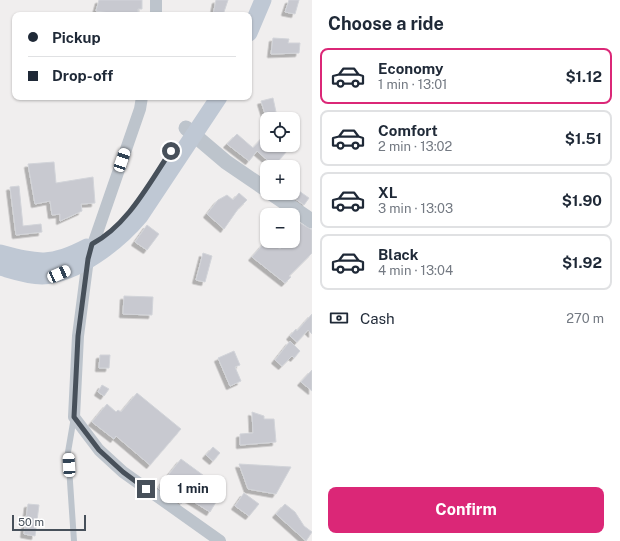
<!DOCTYPE html>
<meta charset="utf-8">
<style>
:root{--surface:#fff;--page:#f2f2f3;--text:#1f2937;--muted:#747a83;--line:#e0e1e3;--accent:#db2777}
body{margin:0;font-family:"Public Sans",sans-serif;background:var(--page);color:var(--text);height:100vh;display:flex;flex-direction:column;font-size:15px;white-space:nowrap}
*{box-sizing:border-box;margin:0}
p{font-size:13px;color:var(--muted)}
.icon{flex:none;width:22px;height:22px;fill:none;stroke:currentColor;stroke-width:2;stroke-linecap:round;stroke-linejoin:round}
.map{position:relative;flex:1;overflow:hidden}
.panel{display:flex;flex-direction:column;background:var(--surface);width:308px}
.panel>*{flex:none}
.hud{position:absolute;left:12px;top:12px;width:240px;height:88px;border-radius:8px;box-shadow:0 1px 3px #0004;display:grid;align-content:center;height:88px;padding:0 16px;background:var(--surface)}
.buttons{position:absolute;left:260px;top:112px;display:grid;gap:8px}
.buttons a{display:grid;place-items:center;width:40px;height:40px;border-radius:8px;background:var(--surface);box-shadow:0 1px 3px #0004;font-size:20px}
.scale{position:absolute;left:12px;bottom:10px;width:74px;box-sizing:border-box;padding-left:4px;border:2px solid #47505a;border-top:0;font-size:11px;line-height:14px;white-space:nowrap;color:#47505a;-webkit-text-stroke:3px #fff;paint-order:stroke}
.end{position:absolute;width:18px;height:18px;margin:-9px;border:5px solid #47505a;background:#fff;box-shadow:0 0 0 2px #fff}
.from{border-radius:50%}
.bubble{position:absolute;height:28px;border-radius:8px;background:var(--surface);box-shadow:0 1px 3px #0004;font-size:13px;font-weight:700;line-height:28px;text-align:center}
.car{position:absolute;width:12px;height:24px;margin:-12px -6px;border-radius:5px;box-shadow:0 0 3px 1px #0007;background:linear-gradient(#fff 24%,#345 0 40%,#fff 0 76%,#345 0 86%,#fff 0)}
.hud b{display:flex;align-items:center;gap:14px;height:38px;font-size:15px}
.hud b+b{border-top:1px solid var(--line)}
.hud i{width:10px;height:10px;background:var(--text)}
ul{padding:0;list-style:none}
li{display:flex;align-items:center;gap:12px;height:56px;margin:0 8px 6px;padding:0 8px;border:2px solid var(--line);border-radius:8px}
li div{flex:1}
li b{display:block;font-size:15px}
li em{font-style:normal;font-weight:700}
li.selected{border-color:var(--accent)}
li>.icon{width:36px;height:36px;stroke-width:1.5}
h2{padding:0 16px;font-size:18px;line-height:48px}
.pay{display:flex;align-items:center;gap:10px;height:44px;padding:0 16px;font-size:15px}
.pay p{margin-inline-start:auto}
.action{display:flex;gap:8px;margin-top:auto;padding:8px 16px}
.action a{flex:1;height:46px;border-radius:8px;background:var(--accent);color:#fff;font-size:16px;font-weight:700;line-height:46px;text-align:center}
main{display:flex;flex:1;min-height:0}
.map>svg:first-child{display:block}
</style>
<main>
<div class="map">
<svg width="312" height="541" viewBox="0 0 312 541">
<defs>
<filter id="shadow"><feDropShadow dx="-3.5" dy="3.5" stdDeviation="0" flood-color="#0004"/></filter>
</defs>
<rect width="100%" height="100%" fill="#f0eeee"/>
<path fill="#c8c9d0" stroke="#d2d4d9" filter="url(#shadow)" d="M99,0H142V9H138V15H110V13L96,11Z
M216,0H228L223,15H213Z
M289,0H299L295,14L285,12Z
M273,38L289,39L288,43H300L299,53L271,54Z
M273,98L276,112L265,114L261,101Z
M267,133V145H292L274,166L257,151L249,161L227,144L237,134L253,148Z
M54,162L56,183L93,177L95,203L81,204L82,211L60,221V214L52,215L50,201L35,204L28,164Z
M19,186L23,226L41,224L42,232L16,235L10,187Z
M299,191L309,198L304,205L294,198Z
M239,193L247,200L238,209L224,229L207,214L218,200L227,195L233,200Z
M293,219L312,230V253L289,276L291,277L285,283L252,257L267,240L280,249L288,241H293V236L295,233L293,231Z
M147,225L159,234L147,250L135,242Z
M203,253L212,256L205,282L196,280Z
M124,296L153,297L152,315L123,314Z
M312,314V334L308,330L297,342L290,336L296,329L297,331Z
M290,341L300,351L294,358L292,356L282,366L275,360Z
M234,351L240,365L235,367L241,381L230,386L218,358Z
M100,355H110L109,368H99Z
M312,370V391L301,382Z
M102,385L109,389L104,396L98,392Z
M137,393L181,429L150,465L116,436L114,439L92,422L107,404L116,412L118,410L121,412Z
M252,412L264,416V419H274L276,442L240,445V434L253,433Z
M213,447L220,453L213,461L206,455Z
M181,459L207,478L198,490L216,502L210,512L186,497L181,504L158,488Z
M239,464L291,467L276,494L248,489Z
M244,493L259,504L249,516L235,506Z
M28,504L39,505L35,536L24,534Z
M285,504L295,512L304,526L312,532L306,541L276,514Z"/>
<g fill="none" stroke-linecap="round" stroke-linejoin="round">
<path stroke="#bdc4cc" stroke-width="6" d="M74,541L68,452L74,417"/>
<path stroke="#bdc4cc" stroke-width="12" d="M156,15V0
M142,97L140,109L88,259L78,336L74,417L99,450L123,472L220,541"/>
<path stroke="#bdc4cc" stroke-width="15" d="M186,128L226,162L267,190
M271,193L312,221"/>
<path stroke="#bfc8d4" stroke-width="17" d="M249,33L263,0
M0,253C38,263 51,266 87,247
M0,267C14,271 28,276 42,276C77,275 119,241 140,216L219,97"/>
</g>
<g fill="none" stroke-linecap="round" stroke-linejoin="round">
<path stroke="#47505a" stroke-width="5" d="M146,489L123,472L99,450L74,417L78,336L88,259L92,244C128,225 149,183 171,151"/>
</g>
</svg>
<div class="buttons">
<a><svg class="icon" aria-label="locate" viewBox="0 0 24 24"><circle cx="12" cy="12" r="6"/><path d="M12 2v4M12 18v4M2 12h4M18 12h4"/></svg></a>
<a>+</a>
<a>−</a>
</div>
<div class="scale">50 m</div>
<i class="end from" style="left:171px;top:151px"></i>
<i class="end" style="left:146px;top:489px"></i>
<div class="bubble" style="left:160px;top:475px;width:66px">1 min</div>
<i class="car" style="left:122px;top:160px;rotate:19deg"></i>
<i class="car" style="left:59px;top:274px;rotate:66deg"></i>
<i class="car" style="left:69px;top:465px;rotate:357deg"></i>
<div class="hud">
<b><i class="from"></i>Pickup</b>
<b><i></i>Drop-off</b>
</div>
</div>
<section class="panel">
<h2>Choose a ride</h2>
<ul>
<li class="selected"><svg class="icon" aria-label="car" viewBox="0 0 24 24"><path d="M5 17H2v-5l4-1 3-4h7l3 4 3 1v5h-3M9 17h6M6 11h13"/><circle cx="7" cy="17" r="2"/><circle cx="17" cy="17" r="2"/></svg><div><b>Economy</b><p>1 min · 13:01</p></div><em>$1.12</em></li>
<li><svg class="icon" aria-label="car" viewBox="0 0 24 24"><path d="M5 17H2v-5l4-1 3-4h7l3 4 3 1v5h-3M9 17h6M6 11h13"/><circle cx="7" cy="17" r="2"/><circle cx="17" cy="17" r="2"/></svg><div><b>Comfort</b><p>2 min · 13:02</p></div><em>$1.51</em></li>
<li><svg class="icon" aria-label="car" viewBox="0 0 24 24"><path d="M5 17H2v-5l4-1 3-4h7l3 4 3 1v5h-3M9 17h6M6 11h13"/><circle cx="7" cy="17" r="2"/><circle cx="17" cy="17" r="2"/></svg><div><b>XL</b><p>3 min · 13:03</p></div><em>$1.90</em></li>
<li><svg class="icon" aria-label="car" viewBox="0 0 24 24"><path d="M5 17H2v-5l4-1 3-4h7l3 4 3 1v5h-3M9 17h6M6 11h13"/><circle cx="7" cy="17" r="2"/><circle cx="17" cy="17" r="2"/></svg><div><b>Black</b><p>4 min · 13:04</p></div><em>$1.92</em></li>
</ul>
<div class="pay"><svg class="icon" aria-label="cash" viewBox="0 0 24 24"><path d="M3 7h18v10H3z"/><circle cx="12" cy="12" r="2"/></svg>Cash<p>270 m</p></div>
<div class="action"><a>Confirm</a></div>
</section>
</main>
